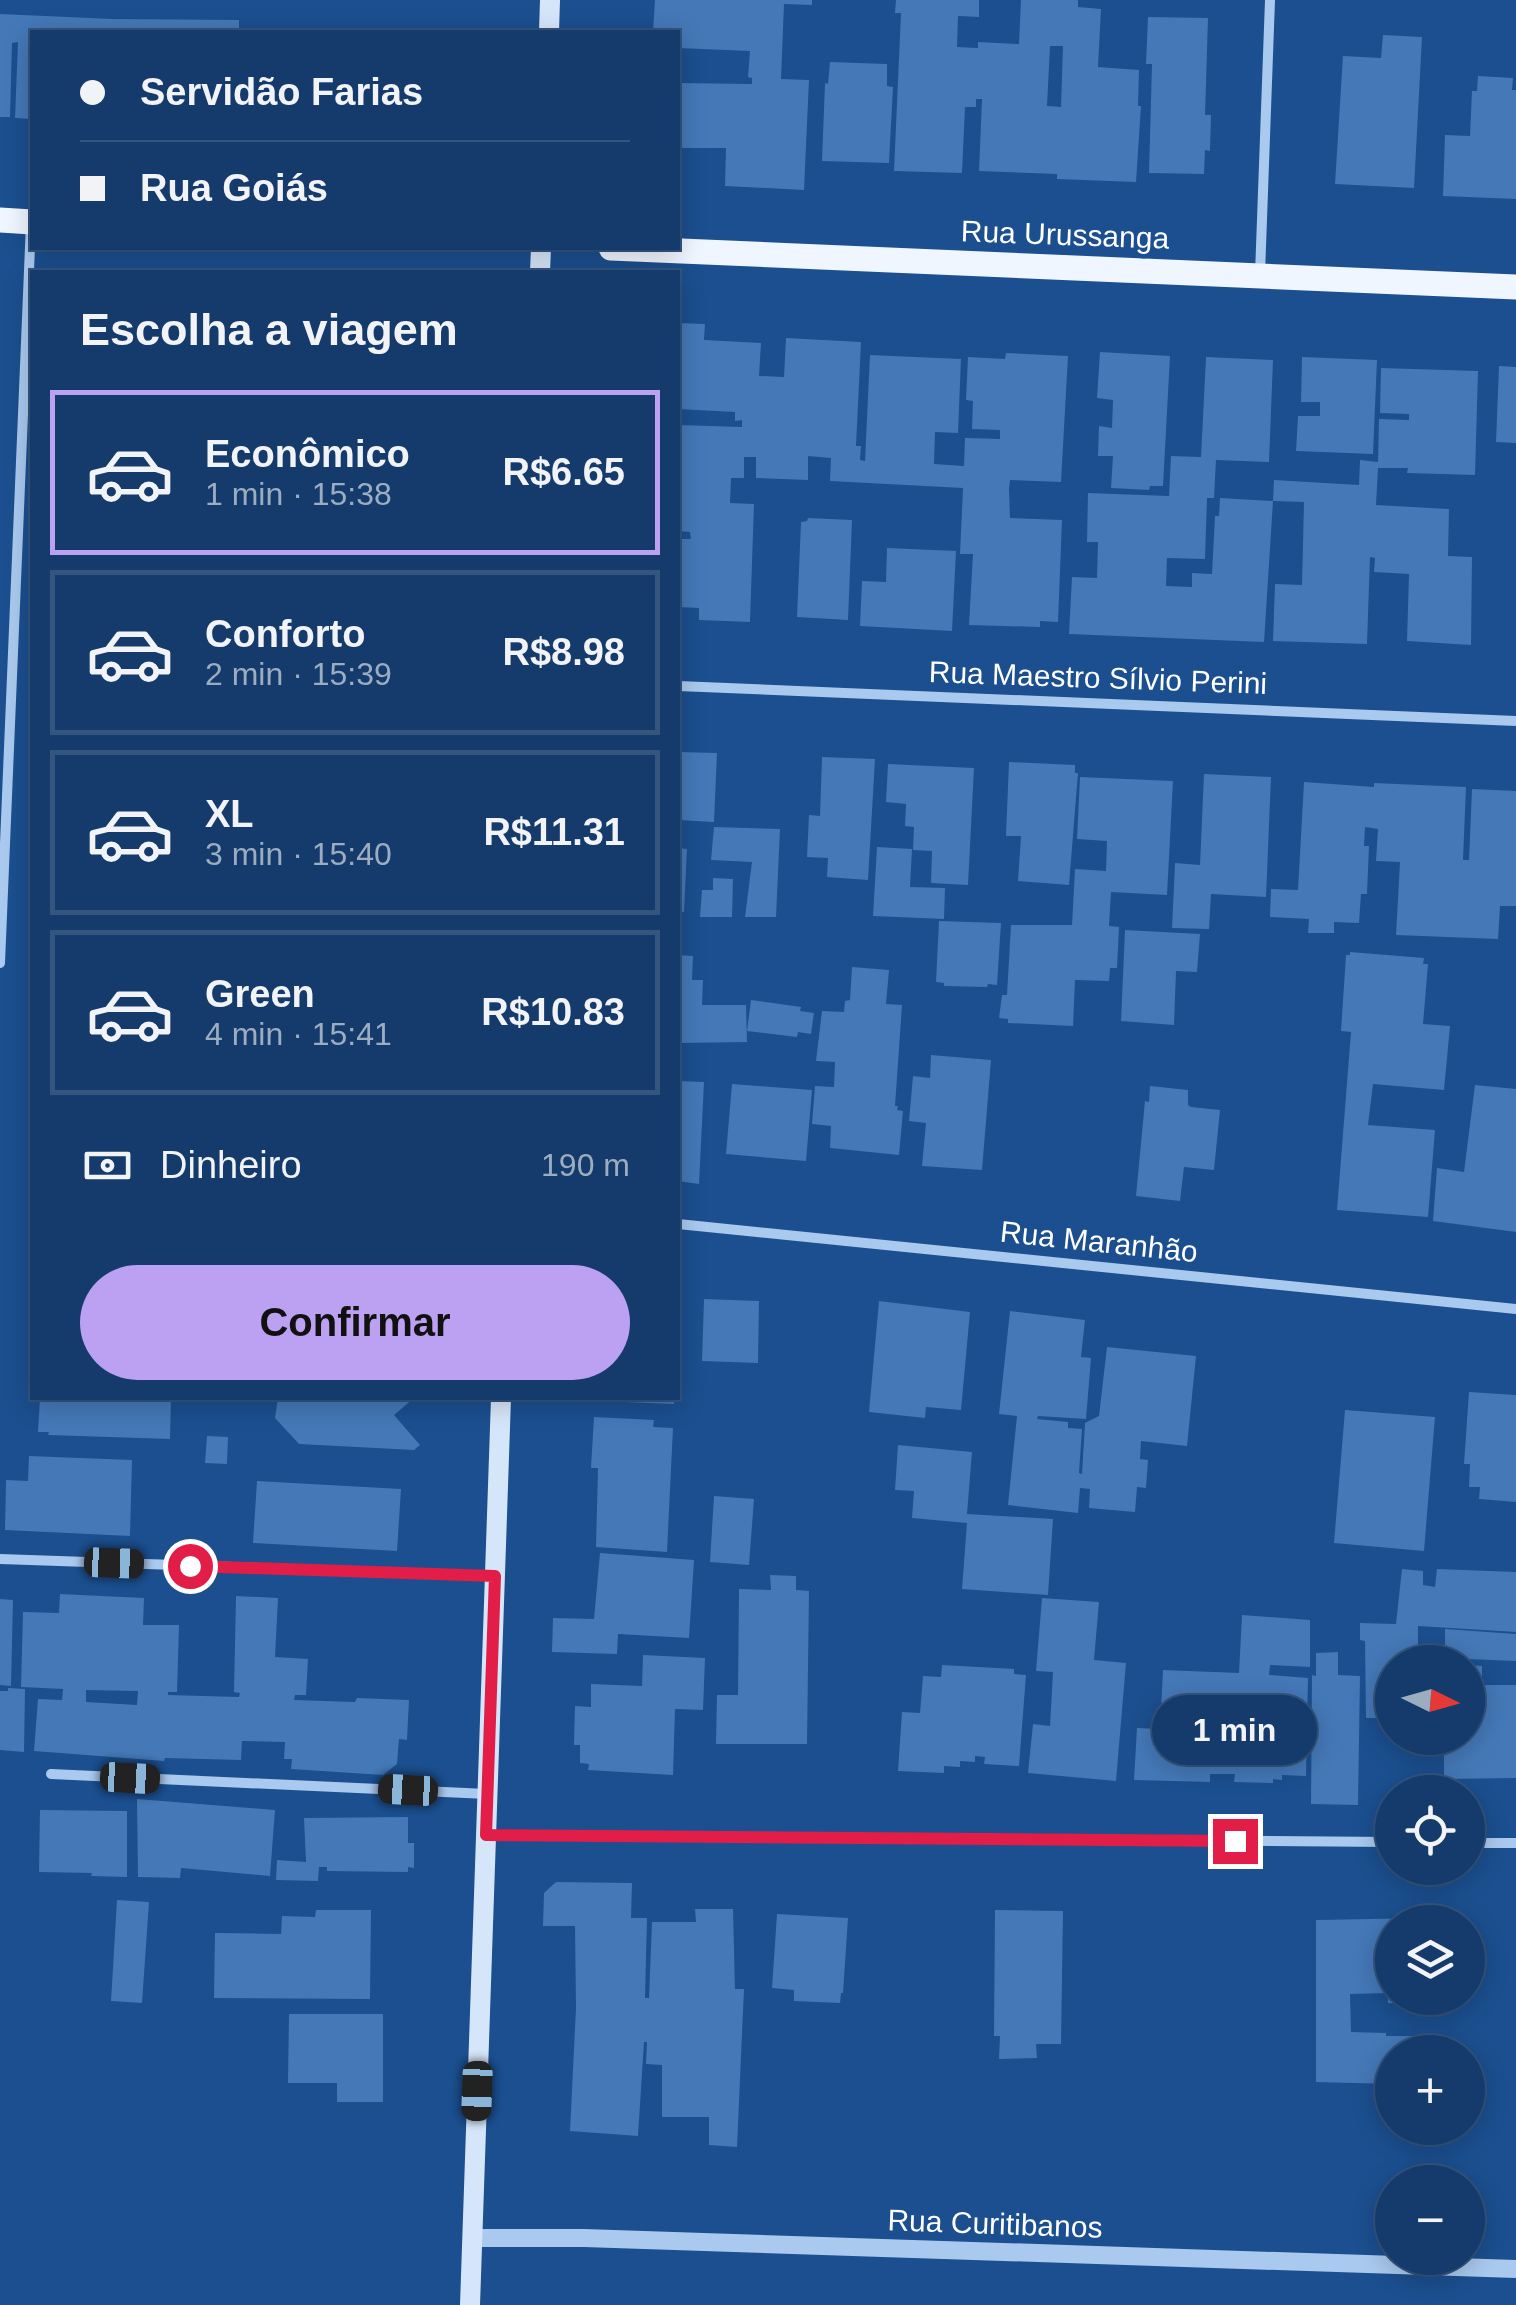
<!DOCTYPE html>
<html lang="pt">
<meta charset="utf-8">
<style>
:root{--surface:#143b6b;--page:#214673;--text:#f1f3f6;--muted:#9dadc1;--line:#33557e;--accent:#bca0f2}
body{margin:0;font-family:Arial,sans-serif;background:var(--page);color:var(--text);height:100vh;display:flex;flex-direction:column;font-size:38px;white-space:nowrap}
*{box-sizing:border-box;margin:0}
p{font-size:32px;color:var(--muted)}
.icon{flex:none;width:55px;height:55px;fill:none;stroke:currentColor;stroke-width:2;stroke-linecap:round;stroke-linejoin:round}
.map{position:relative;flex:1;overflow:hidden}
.side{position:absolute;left:30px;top:270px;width:650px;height:1130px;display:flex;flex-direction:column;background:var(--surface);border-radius:0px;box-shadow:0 5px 25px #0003,0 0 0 2px var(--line)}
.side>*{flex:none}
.top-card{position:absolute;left:30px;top:30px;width:650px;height:220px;border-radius:0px;box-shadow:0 5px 25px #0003,0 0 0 2px var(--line);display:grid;align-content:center;height:220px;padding:0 50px;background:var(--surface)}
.needle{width:65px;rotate:95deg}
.fabs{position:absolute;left:1375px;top:1645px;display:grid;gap:20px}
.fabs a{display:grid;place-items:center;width:110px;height:110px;border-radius:50%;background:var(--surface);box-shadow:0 5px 25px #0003,0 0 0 2px var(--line);font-size:50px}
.end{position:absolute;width:45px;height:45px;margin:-22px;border:12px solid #e11d48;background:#fff;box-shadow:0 0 0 5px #fff}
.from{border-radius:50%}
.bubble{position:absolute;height:70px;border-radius:35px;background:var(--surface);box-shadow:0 5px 25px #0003,0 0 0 2px var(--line);font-size:32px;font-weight:700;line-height:70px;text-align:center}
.car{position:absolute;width:30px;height:60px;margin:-30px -15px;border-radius:12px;box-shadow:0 0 8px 2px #0007;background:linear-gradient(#222 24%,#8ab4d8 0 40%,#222 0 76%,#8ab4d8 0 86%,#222 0)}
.top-card b{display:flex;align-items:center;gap:35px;height:95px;font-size:38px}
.top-card b+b{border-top:2px solid var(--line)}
.top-card i{width:25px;height:25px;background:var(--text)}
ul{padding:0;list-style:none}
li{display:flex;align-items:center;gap:30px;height:165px;margin:0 20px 15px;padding:0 30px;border:5px solid var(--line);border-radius:0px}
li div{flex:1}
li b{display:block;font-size:38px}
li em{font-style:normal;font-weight:700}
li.active{border-color:var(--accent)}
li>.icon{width:90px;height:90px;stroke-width:1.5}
h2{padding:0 50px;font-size:45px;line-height:120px}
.pay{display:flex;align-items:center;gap:25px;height:110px;padding:0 50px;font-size:38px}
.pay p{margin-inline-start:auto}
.button{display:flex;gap:20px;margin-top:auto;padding:20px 50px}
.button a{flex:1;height:115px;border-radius:60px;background:var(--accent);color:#111;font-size:40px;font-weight:700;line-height:115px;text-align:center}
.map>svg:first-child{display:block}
</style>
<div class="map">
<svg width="1516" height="2305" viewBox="0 0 1516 2305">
<rect width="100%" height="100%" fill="#1b4f8f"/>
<path fill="#4478b7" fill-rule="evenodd" d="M655,0H812V5L784,4L781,79L809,80L804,190L725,186L726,148H678V83L752,84V78L748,77L750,51L678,48V32H653Z
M896,0H979V17L958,16L957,47L978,48V42L1019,44L1021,0H1078V7L1101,9L1098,67L1139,70L1138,106H1141L1136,182L1057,179V174L979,171L982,99H976V107H965L962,173L894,171L901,13H895ZM1050,46H1063L1061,107L1047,106Z
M0,14L112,19L239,20V32H32V119L15,118L18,42L12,43L10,117H0Z
M1148,17L1208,18L1205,115H1211L1210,151L1205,150L1204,174L1149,173L1152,64H1146Z
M1383,35L1422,37L1414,188L1335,184L1343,56L1381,58Z
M830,62L887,64V86L893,87L889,163L822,161L825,83L828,84Z
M1478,76L1513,78L1512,90H1516V199L1443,196L1445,135L1470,136L1472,91H1477Z
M678,323L705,324L704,340L761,343L759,376L784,377L786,338L861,342L856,446H861L860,460L865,461L870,355L961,359L958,433L935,432L934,464L964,466L965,438L1000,439V430L972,429L973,401L966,400L968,357L1005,359L1006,353L1068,356L1061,482L1010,480L1009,489L1010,518L1062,520L1058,622L1040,621V627L969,625L973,554H960L963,488L830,481L831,458L808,456V480L756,478V457H744V478H731L730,503L754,504L750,622L699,620V608L678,607V539H691L690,532L678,531V425L742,427V420L735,421V412L678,409Z
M1100,352L1170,356L1163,486H1150L1149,490L1111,488L1113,456H1098L1099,426L1112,428L1113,400L1097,398Z
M1206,357L1273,360L1269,462L1216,460L1214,498H1207L1205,559L1167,558L1166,586L1192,587V573L1212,574L1215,516H1219L1220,498L1273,501L1264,642L1069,634L1072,577L1097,578L1098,542H1087L1088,493L1169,496L1171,456L1201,457Z
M1302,357L1377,360L1373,454L1296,451L1298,416H1320V402H1301Z
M1499,366L1516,367V443L1496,442Z
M1381,368L1478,371L1475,475L1407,473L1408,468H1378L1376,505L1449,509L1448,556L1472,557L1471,645L1407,641L1409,574L1374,572L1375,558L1370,557L1367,644L1273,641L1275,584L1302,585L1304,502L1273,501L1274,480L1359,485L1360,460L1378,462L1379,419L1409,420V414L1380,413Z
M808,518L852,520L848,620L797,617L801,522L807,521Z
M887,548L956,551L952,631L860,626L862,581L886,582Z
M678,752L717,753L714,822L678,820Z
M822,757L875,759L868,880L827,877L828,858L807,857L809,815L820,816Z
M1009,762L1075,765V773H1078L1069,885L1018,881L1021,836H1006Z
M888,764L974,768L968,885L931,883L932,851L913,850L914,827L905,826L906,804L886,802Z
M1204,774L1271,777L1266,897L1211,894L1209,929L1172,928L1175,863L1200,865Z
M1080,777L1173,781L1167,895L1111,892L1109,926L1119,927L1117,968H1110L1109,981L1075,980L1073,1026L1008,1023V1019L999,1018L1002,995H1007L1011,925H1072L1075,869L1106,871L1107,841L1077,839Z
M1304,782L1374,787V783L1466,787L1463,860H1469L1472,789L1516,791V906H1500L1498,939L1396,935L1400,862L1376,861L1378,829L1365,827L1364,846H1369L1367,894H1361L1359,923L1334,922V933H1308L1309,919L1270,917L1271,889L1298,890Z
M714,827L780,829L776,917H745L752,862L711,860Z
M877,847L912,849L910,887L945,888L944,919L873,916Z
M678,848L687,849L684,912L678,911Z
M713,878L733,879L732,917H700L702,890H713Z
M939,921L1001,923L997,985L988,984L987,987L944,986V983L936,982Z
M1125,930L1200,934L1197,972L1176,971L1174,1025L1121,1021Z
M1350,952L1424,958L1423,964H1428L1423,1024L1450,1026L1444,1090L1373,1084L1368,1125L1435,1130L1428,1217L1337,1210L1351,1032L1341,1031L1346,955H1350Z
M678,955L693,956L692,980H703L702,1005H746L747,1042L678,1043Z
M852,967L889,970L886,1004L902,1005L895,1106H898L897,1110L903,1111L899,1155L830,1148L831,1126L812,1124L815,1086L834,1087L835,1062L816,1061L822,1011L844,1012L845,1001L850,1000Z
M751,1000L801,1007L800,1011L814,1013L811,1034L798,1032L797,1037L747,1031Z
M931,1055L991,1060L982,1170L922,1166L926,1123L909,1121L913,1076L930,1078Z
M678,1081L704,1082L699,1184L678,1181Z
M732,1084L812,1090L806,1161L726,1154Z
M1475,1085L1516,1089V1232L1433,1221L1437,1168L1464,1172Z
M1150,1086L1188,1090V1105L1191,1107L1220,1110L1214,1170L1184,1167L1180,1201L1136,1196L1145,1101L1149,1102Z
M704,1299L759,1301L758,1363L702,1361Z
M879,1301L970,1312L961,1410L926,1407L925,1418L869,1412Z
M1010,1311L1085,1320L1081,1357L1091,1358L1086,1419L1038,1416L1037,1419L1068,1422V1428L1082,1429L1079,1473L1082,1474L1085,1423L1099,1416L1107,1347L1196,1356L1187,1446L1141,1441L1140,1459L1148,1460L1146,1488L1137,1487L1135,1512L1089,1508L1090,1489L1080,1488L1078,1513L1008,1505L1017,1416L999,1414Z
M1469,1392L1516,1395V1502L1479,1499L1480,1487H1469L1470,1464H1464Z
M40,1398H171L170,1439L48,1435L49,1432H38Z
M278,1398H414L394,1415L420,1445L414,1450L299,1444L275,1418Z
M599,1398H674V1404L599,1401Z
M1345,1410L1435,1417L1424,1551L1334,1543Z
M594,1417L654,1420L653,1427L673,1428L667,1552L596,1547L598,1468H591Z
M207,1436L228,1437L227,1464L205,1463Z
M898,1445L972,1452L967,1514L1053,1519L1048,1595L962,1589L967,1523L912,1518L914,1491L895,1490Z
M29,1456L132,1460L130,1536L5,1530L6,1480L28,1481Z
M257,1481L401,1489L397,1551L253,1543Z
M714,1496L754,1499L749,1565L710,1562Z
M600,1553L694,1560L689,1638L618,1634L617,1654L552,1652L553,1618L594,1619Z
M1402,1569L1423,1571V1585L1435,1587L1437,1569L1516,1572V1632L1418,1626V1653L1445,1654V1629L1516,1634V1661L1444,1658L1445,1662H1392V1718H1366L1365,1641L1360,1640V1623L1396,1624Z
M770,1575L796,1576V1590L809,1591L807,1744H716L717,1695H738L739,1589L771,1590Z
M60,1594L144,1598L143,1625H179L177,1692H168V1695L239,1697L240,1693L234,1692L236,1596L278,1598L275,1657L308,1659L306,1695H295L294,1700L355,1702L357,1698L409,1700L407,1740L399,1739L397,1764L383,1775L291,1769L292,1759H284L285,1742L242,1741L241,1760L165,1758L164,1761L34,1751L38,1699L62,1700L63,1689L21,1687L23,1612L59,1613ZM86,1690L138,1691L137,1705L86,1702Z
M1042,1598L1099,1602L1094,1660L1126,1663L1116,1781L1028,1773L1033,1724L1050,1726L1053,1672L1036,1671Z
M0,1599L13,1600L11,1686L0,1685Z
M1242,1615L1310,1620V1667L1270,1665L1269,1675L1308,1678L1306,1776L1282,1775V1780L1273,1779V1783L1234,1782L1235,1774H1210V1782L1134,1780L1137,1728L1160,1729L1163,1670L1239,1673Z
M1338,1652V1675L1360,1676L1358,1805L1311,1804L1312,1675L1316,1676V1653Z
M643,1655L705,1658L703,1710L675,1709L673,1775L588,1770L589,1764L580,1763V1745H574L575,1706L591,1707V1684L642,1686Z
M942,1665L1014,1669V1674L1026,1675L1019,1766L984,1764L985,1757L975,1756V1762L960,1761V1767L944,1766V1773L898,1771L902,1712L920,1713L923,1676L941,1677Z
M1468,1665L1482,1666V1685H1516V1778L1444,1779V1738H1468Z
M8,1688L25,1689L24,1752L0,1750V1691H8Z
M137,1799L275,1810L270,1876L181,1868L180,1878L138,1877Z
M40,1810L127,1811V1877L91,1876L92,1873L39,1872Z
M408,1817V1843H414V1868L408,1867V1872L327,1871V1867H319L318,1881L276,1880L277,1860L306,1862L304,1818Z
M556,1882L632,1883L631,1918H647L645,1998H649L652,1922H696L695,1909H733L735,1989H744L737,2147L709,2145V2117H662V2065L646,2064L647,2042H644L638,2136L570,2131L576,2008L575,1926H543L544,1893Z
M117,1900L149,1902L142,2003L111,2001Z
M316,1910H371L370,1999L214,1998L215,1933L281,1934L282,1916L315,1917Z
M995,1910L1063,1911L1061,2044H1036L1037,2058L999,2059L1000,2036H994Z
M777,1914L848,1918L843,1993H841L840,2003L794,2001V1990L772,1988Z
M1429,1918V1922H1392V1998H1424V2003H1388V1993L1350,1994L1351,2032L1386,2033V2036H1431V2052H1392V2084L1316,2082V1920Z
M289,2014H383V2102H337V2083H288Z"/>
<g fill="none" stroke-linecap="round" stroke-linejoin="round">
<path stroke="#a9c9ee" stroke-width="10" d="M1260,274L1270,0
M678,686L1516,721
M0,963L31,223
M678,1224L1516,1309
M0,1559L495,1576
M51,1774L487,1794
M486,1835L1392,1842
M1468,1843H1516"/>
<path stroke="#a9c9ee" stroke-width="18" d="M472,2238H584L1516,2269"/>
<path stroke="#d6e6fa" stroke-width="20" d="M549,32L550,0
M540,272L541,248
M470,2305L501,1398"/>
<path stroke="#f0f6ff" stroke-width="25" d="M0,220L32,222
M611,248L1516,287"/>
</g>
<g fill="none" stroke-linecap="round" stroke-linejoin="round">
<path stroke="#e11d48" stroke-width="12" d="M190,1566L495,1576L486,1835L1235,1841"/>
</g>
<g text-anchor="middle" stroke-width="9" stroke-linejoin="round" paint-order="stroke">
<g font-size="30" fill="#fff" stroke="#1b4f8f">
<text transform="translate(1065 235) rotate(2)" y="10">Rua Urussanga</text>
<text transform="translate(1098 678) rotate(2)" y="10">Rua Maestro Sílvio Perini</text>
<text transform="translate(1099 1242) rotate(6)" y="10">Rua Maranhão</text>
<text transform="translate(995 2224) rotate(2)" y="10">Rua Curitibanos</text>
</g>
</g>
</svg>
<div class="fabs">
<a><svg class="needle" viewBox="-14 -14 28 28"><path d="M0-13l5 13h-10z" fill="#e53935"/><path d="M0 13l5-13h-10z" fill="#9dadc1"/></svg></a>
<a><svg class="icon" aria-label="locate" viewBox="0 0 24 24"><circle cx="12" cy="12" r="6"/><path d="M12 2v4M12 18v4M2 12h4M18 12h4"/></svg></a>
<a><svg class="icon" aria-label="layers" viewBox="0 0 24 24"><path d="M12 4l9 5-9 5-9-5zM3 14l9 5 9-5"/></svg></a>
<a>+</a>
<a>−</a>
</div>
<i class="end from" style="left:190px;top:1566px"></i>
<i class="end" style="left:1235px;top:1841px"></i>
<div class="bubble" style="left:1152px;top:1695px;width:165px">1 min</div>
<i class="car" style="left:114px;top:1563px;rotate:92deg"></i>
<i class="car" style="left:130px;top:1778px;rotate:93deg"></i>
<i class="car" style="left:408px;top:1790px;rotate:273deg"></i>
<i class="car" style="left:477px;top:2091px;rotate:182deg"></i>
<div class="top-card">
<b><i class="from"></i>Servidão Farias</b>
<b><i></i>Rua Goiás</b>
</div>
<section class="side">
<h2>Escolha a viagem</h2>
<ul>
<li class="active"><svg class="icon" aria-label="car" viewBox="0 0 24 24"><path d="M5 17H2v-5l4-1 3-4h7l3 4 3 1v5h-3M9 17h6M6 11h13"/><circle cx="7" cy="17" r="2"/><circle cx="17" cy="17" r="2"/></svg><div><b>Econômico</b><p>1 min · 15:38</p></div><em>R$6.65</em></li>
<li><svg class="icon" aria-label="car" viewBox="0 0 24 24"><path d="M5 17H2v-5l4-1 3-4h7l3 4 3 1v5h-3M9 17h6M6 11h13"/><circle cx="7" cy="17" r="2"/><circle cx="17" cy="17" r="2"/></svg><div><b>Conforto</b><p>2 min · 15:39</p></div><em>R$8.98</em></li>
<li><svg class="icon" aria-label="car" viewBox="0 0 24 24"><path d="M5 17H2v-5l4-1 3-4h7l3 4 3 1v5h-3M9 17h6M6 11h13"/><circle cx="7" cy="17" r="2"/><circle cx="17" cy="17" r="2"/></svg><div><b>XL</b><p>3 min · 15:40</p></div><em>R$11.31</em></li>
<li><svg class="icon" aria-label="car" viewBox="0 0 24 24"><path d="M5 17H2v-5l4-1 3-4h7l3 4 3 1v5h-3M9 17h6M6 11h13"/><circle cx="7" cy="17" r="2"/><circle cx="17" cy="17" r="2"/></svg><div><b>Green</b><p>4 min · 15:41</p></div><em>R$10.83</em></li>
</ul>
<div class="pay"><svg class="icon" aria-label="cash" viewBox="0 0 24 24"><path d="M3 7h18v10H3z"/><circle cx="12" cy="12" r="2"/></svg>Dinheiro<p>190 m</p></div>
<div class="button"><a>Confirmar</a></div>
</section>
</div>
